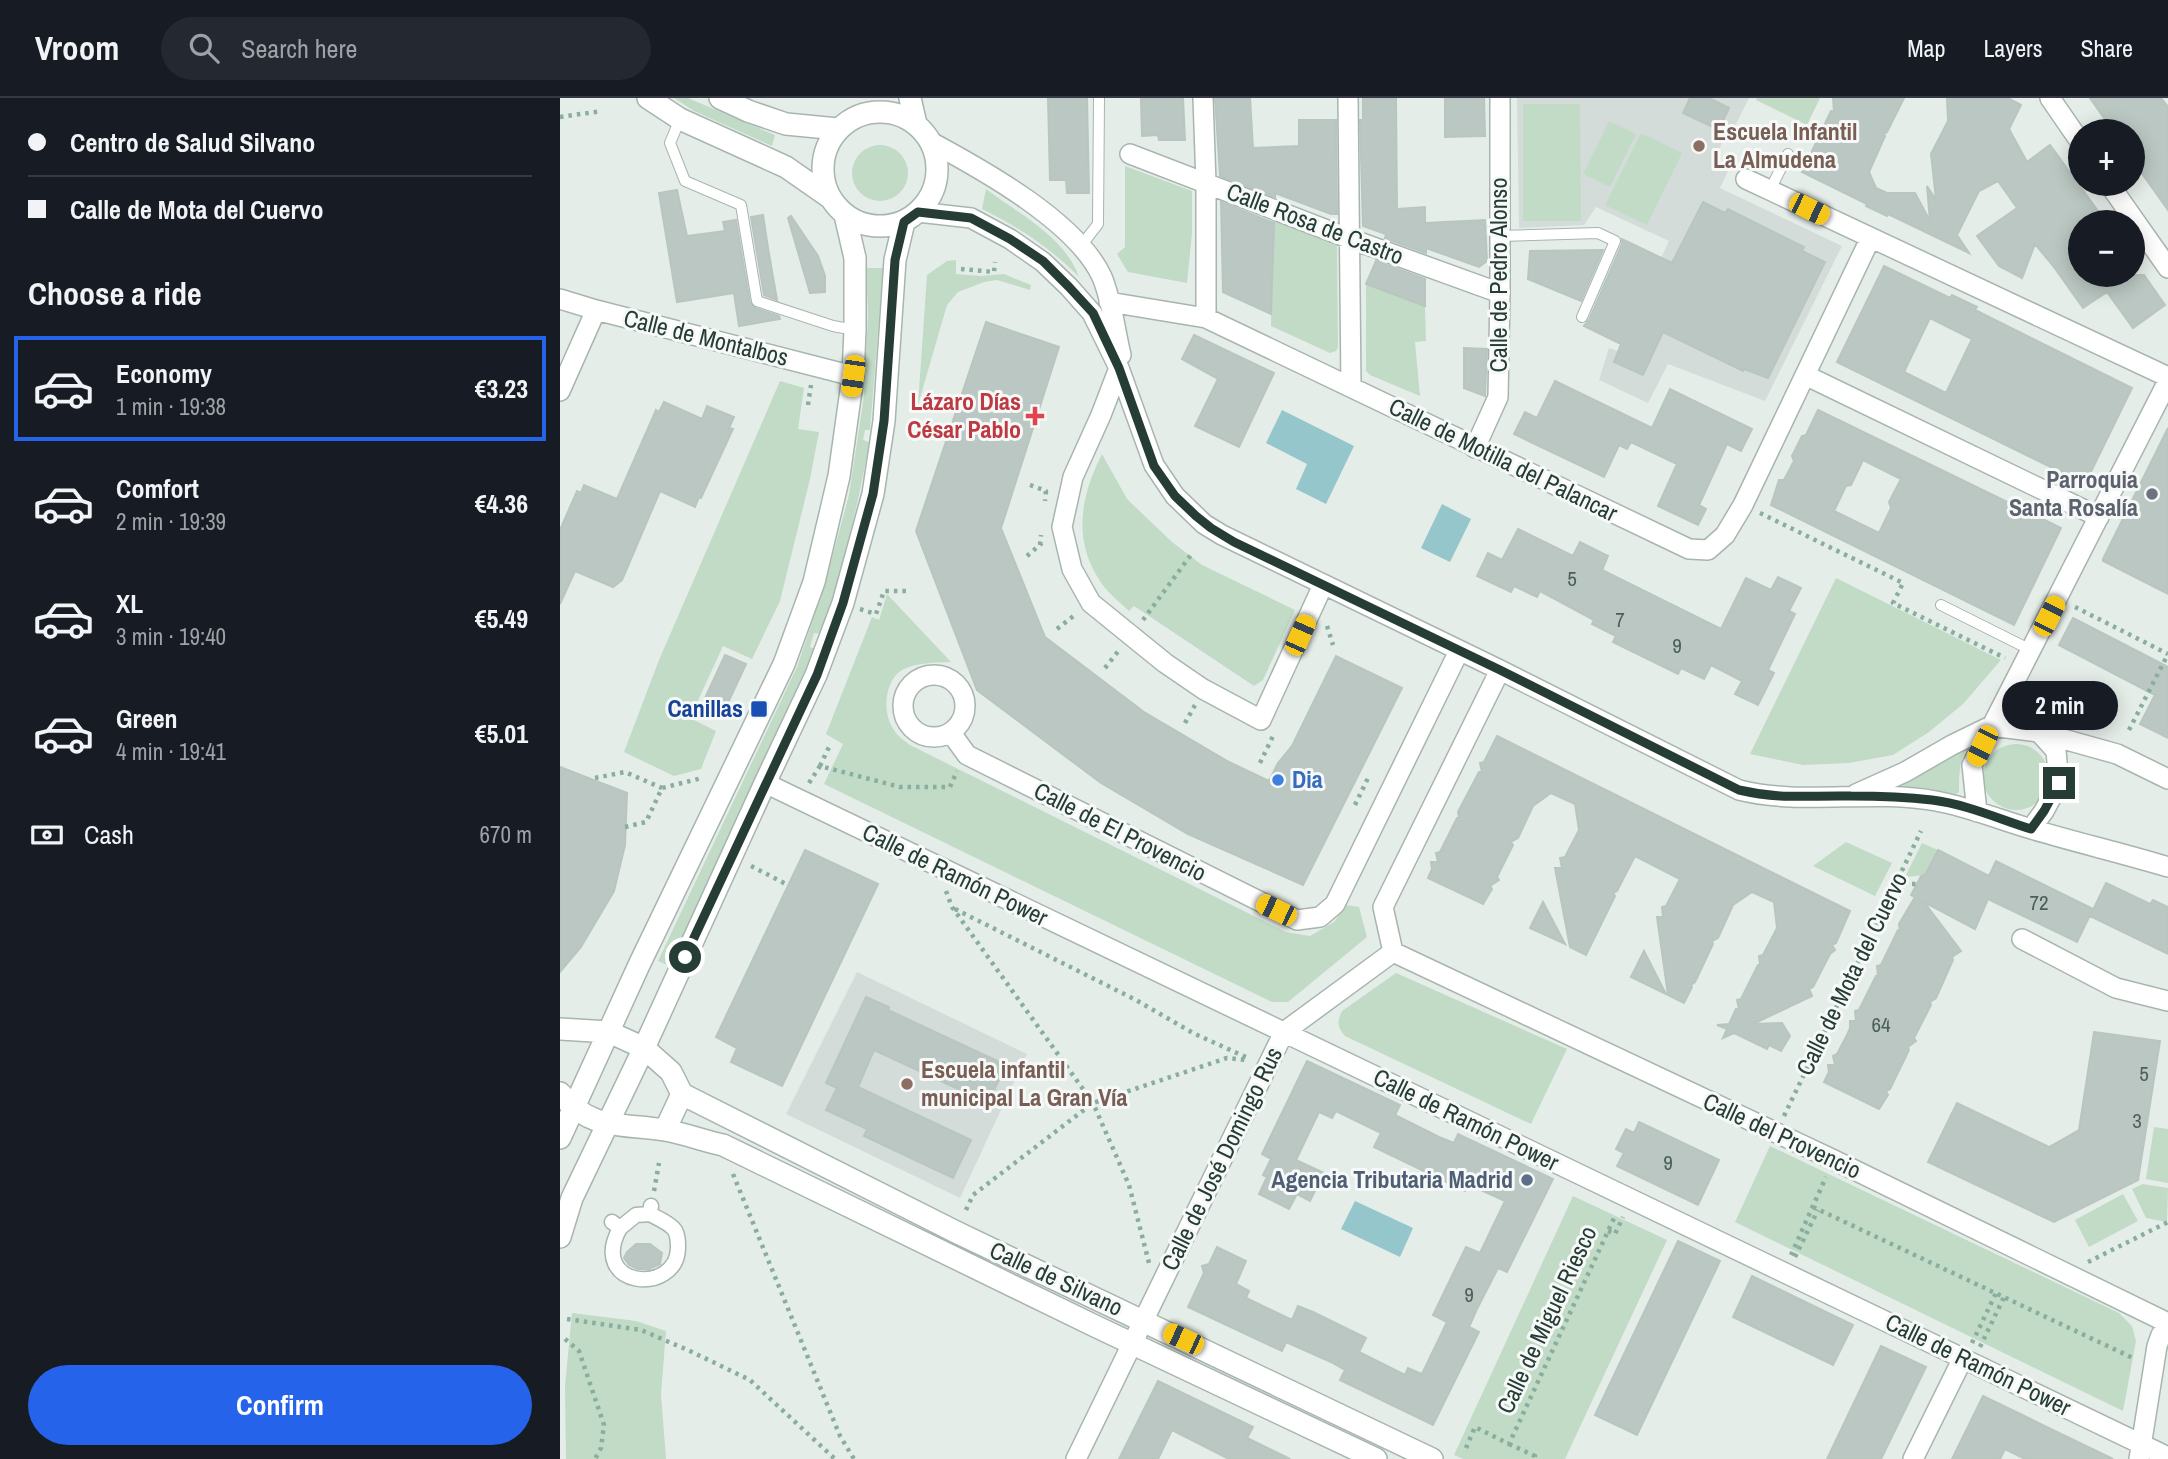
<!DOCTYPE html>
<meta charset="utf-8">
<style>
:root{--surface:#171b24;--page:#242831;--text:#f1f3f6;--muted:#9ea1a6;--line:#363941;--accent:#2563eb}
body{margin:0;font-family:"Archivo Narrow",sans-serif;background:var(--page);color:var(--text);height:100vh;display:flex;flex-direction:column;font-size:26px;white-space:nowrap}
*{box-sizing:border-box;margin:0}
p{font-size:23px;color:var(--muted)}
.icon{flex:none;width:38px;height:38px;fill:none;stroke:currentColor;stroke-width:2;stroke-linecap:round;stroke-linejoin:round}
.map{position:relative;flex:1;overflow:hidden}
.drawer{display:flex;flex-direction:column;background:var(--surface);width:560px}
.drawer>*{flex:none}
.banner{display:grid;align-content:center;height:154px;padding:0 28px;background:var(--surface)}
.controls{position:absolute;left:1508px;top:21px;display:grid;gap:14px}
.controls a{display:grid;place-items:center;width:77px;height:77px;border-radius:50%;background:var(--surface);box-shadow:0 4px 18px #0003;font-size:35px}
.end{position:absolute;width:32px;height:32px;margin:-16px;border:9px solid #263d35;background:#fff;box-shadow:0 0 0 4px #fff}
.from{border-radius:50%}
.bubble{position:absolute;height:49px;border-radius:24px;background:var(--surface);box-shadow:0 4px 18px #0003;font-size:23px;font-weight:700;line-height:49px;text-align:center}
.car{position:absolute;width:21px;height:42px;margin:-21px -10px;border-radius:9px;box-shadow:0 0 5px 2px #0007;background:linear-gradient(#f5c518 24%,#345 0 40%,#f5c518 0 76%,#345 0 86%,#f5c518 0)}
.banner b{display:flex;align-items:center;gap:24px;height:66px;font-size:26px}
.banner b+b{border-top:2px solid var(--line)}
.banner i{width:18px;height:18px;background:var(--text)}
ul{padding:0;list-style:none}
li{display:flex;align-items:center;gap:21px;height:105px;margin:0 14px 10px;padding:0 14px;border:4px solid transparent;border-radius:0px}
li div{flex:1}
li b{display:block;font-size:26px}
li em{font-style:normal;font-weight:700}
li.selected{border-color:var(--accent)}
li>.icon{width:63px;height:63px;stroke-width:1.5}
h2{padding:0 28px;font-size:32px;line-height:84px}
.pay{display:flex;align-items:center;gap:18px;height:77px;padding:0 28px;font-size:26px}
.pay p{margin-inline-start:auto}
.button{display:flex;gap:14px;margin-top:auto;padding:14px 28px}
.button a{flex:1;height:80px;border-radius:42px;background:var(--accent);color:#fff;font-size:28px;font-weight:700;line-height:80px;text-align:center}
header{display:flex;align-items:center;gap:42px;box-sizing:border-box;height:98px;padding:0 35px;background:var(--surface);border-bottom:2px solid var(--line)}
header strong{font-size:33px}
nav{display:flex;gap:38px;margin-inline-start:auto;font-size:24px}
.search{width:490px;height:63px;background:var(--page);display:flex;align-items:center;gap:18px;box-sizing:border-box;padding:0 24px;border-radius:38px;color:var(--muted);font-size:26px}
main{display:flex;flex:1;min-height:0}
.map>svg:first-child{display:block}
</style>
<header>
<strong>Vroom</strong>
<div class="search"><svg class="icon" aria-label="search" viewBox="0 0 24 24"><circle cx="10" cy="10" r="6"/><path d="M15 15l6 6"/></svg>Search here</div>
<nav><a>Map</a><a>Layers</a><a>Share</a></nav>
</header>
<main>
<section class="drawer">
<div class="banner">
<b><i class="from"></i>Centro de Salud Silvano</b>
<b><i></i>Calle de Mota del Cuervo</b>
</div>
<h2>Choose a ride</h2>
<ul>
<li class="selected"><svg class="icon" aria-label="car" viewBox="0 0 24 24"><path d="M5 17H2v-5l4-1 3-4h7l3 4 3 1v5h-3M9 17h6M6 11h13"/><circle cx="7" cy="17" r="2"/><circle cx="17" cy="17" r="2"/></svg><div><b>Economy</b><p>1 min · 19:38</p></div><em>€3.23</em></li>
<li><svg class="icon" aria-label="car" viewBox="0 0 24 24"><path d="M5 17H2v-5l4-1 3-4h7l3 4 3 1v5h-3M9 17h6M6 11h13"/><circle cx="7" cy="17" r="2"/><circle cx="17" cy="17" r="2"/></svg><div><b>Comfort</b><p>2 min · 19:39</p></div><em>€4.36</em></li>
<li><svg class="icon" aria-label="car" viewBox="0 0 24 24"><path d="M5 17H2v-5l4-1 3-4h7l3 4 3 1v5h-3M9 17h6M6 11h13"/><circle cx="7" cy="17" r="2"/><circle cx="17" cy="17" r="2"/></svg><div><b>XL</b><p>3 min · 19:40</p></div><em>€5.49</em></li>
<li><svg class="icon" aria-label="car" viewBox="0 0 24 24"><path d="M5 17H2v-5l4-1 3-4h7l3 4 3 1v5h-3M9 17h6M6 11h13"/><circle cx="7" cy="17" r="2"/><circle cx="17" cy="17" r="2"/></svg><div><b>Green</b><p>4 min · 19:41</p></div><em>€5.01</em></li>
</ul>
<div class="pay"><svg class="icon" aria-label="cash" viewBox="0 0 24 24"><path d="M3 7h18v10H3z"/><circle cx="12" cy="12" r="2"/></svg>Cash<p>670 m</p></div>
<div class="button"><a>Confirm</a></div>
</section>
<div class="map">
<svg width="1608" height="1361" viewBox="0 0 1608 1361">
<rect width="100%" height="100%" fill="#e5ede9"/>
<path fill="#d3dcd8" d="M957,0H1189L1174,30L1170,29L1152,65L1168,73L1160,90L1282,148L1205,303L1108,266L1088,305L1039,282L1049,250L1058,253L1109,143L1036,109L1024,127L959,130Z
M297,874L467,956L400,1100L226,1016Z"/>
<path fill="#c1dbc6" d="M114,0H128L215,37L212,48L134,13Z
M1197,0H1260L1247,27L1196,2Z
M963,6H1020L1021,123H963Z
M1049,23L1076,36L1050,89L1023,76Z
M1081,35L1122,55L1087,127L1045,107Z
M292 75a28 28 0 1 1 56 0a28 28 0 1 1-56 0Z
M565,68L632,93V135L627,185L568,174L557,156L565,149Z
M426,91C459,116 505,139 519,179C491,150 458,129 422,111Z
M714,122L777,148L778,249L776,253L770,255L711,228Z
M396,162V176L421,178L444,176L471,187L470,192L437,182L424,184L398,194L387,207L358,307L367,177L387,163Z
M306,170H323L310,332H305L303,342L309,344C298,410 282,473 261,536L254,535L250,549L256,551L246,575L109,868L98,863L237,569L265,486L289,397L304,298L308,216Z
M806,186L865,208L866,243L855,244L860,298L810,277L806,273Z
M220,283L244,290L238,331L259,334L250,381L220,503L192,561L163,548L130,620L156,633L141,671L114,678L64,654L99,562Z
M542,356L567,401L612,444L642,467L735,512L703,582L694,588L574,508L569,513C560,504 549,496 542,486C512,443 520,400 542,356Z
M1276,480L1441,562L1403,606L1369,634L1333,657L1289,665L1243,667L1190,656Z
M327,496L391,564C374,565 357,564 342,572C324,583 322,616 334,632C337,638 345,643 350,647L726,834L750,838L774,824L786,807L799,809L807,839L728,904H712L264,686L283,646L266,636L312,519L319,522Z
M1423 679a33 33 0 1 1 66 0a33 33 0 1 1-66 0Z
M1404,648L1406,650C1399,665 1399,678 1399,694L1396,696L1362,690H1341L1340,687L1355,680Z
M1286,744L1332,765L1315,798L1253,768Z
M1362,745L1378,752L1365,777L1345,779Z
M836,875L1007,951L971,1026L785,938C777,930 777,923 782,913Z
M1594,1029L1608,1031V1085L1586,1081Z
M1210,1048L1559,1215L1572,1228L1576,1243L1563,1313L1175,1124Z
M1583,1086L1608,1090L1607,1124L1586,1120L1572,1091Z
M1563,1096L1578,1123L1529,1149L1515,1122Z
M1013,1098L1107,1142L1005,1361H903L894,1357Z
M12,1215L76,1223L106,1233L101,1296L106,1361H6L5,1288Z"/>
<path fill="#94c6cb" d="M722,312L794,348L766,406L736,391L747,366L706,345Z
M882,406L911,421L890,464L861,450Z
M795,1103L853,1130L840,1159L781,1131Z"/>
<path fill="#bbc7c2" stroke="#b8c6bf" stroke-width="2" fill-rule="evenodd" d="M488,0H527L529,95H507L506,82H490Z
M581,0H623L625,42H599L598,37L582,38Z
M655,0H690L693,50L739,48V22H776L777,116H771L715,95V99L660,78Z
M803,0H836L837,111L865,109V125L925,122L927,163L919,169L866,150V155L825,140L826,136L803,128L800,22H803Z
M885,0H924L925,38L885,39Z
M1130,0H1149L1169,10L1159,32L1123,15Z
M1273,0H1344L1327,34L1324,36L1325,38L1309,74L1316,90L1327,95H1355L1370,123L1367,88L1376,102L1371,56L1388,23L1387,0H1448L1461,7L1449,31L1467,64L1490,47L1546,124H1521V177H1584L1605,207L1573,230L1547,194L1523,210L1494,169L1475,146L1462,180L1439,168L1417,138L1457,110L1438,83L1419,93L1397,137L1409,155L1328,116L1327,118L1306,108L1307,106L1242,74L1250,58H1252V53L1271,13L1274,14Z
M1530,0H1601L1608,9V112L1573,63V33H1553Z
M117,92L127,138L165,133L163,124L176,122L190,205L195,210L219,218L220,221L179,228L174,195L117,204L99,95Z
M661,104L714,125L711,216L663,194Z
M1143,104L1165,115L1168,111L1244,149L1242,153L1265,164L1208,280L1184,271L1183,273L1103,234L1083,277L1054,264L1061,246L1024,228L1029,222L1062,146V141L1112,165Z
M203,117L208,150L217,202L204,197L191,119Z
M231,118L258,158L265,178V194L250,195L228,120Z
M1043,152L1021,203L968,181L970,153Z
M816,163L865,181V208L806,186Z
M1324,168L1390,200L1392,197L1417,209L1415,212L1572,290L1525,386L1277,264ZM1370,220L1412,241L1386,295L1344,274Z
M426,224L499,249L441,430L485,539L584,614L669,664L709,683L718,665L732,648L776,558L842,590L743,787L628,736L541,685L417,592L356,433Z
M634,237L714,275L679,349L635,328L658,281L622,261Z
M904,250L927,251L925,298L904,290Z
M995,283L1092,330L1110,291L1192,331L1181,353L1167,346L1139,407L1146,411L1138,427L1098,408L1117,366L1071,344L1067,351L1059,347L1044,379L954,336L965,314L977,320Z
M104,304L142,321L147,308L174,319L169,330L173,331L141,400L139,399L135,409L100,393L62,482L53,489L15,473L0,506V432L17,393L21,395L24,387L57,401L96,312L99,314Z
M1258,312L1501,430L1454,527L1211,407L1219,382H1224L1234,363L1232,358L1242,338L1246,337ZM1303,362L1341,381L1329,404L1331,410L1319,435L1274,413L1286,388L1291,387Z
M1608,330V496L1543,463V461Z
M958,431L1013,458L1020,444L1048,458L1042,472L1161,531L1186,480L1211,492L1218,479L1241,490L1229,513L1235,516L1208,572L1214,575L1198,607L1175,596L1182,583L1151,567L1144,581L1121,570L1118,576L1053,544L1056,538L1032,526L1034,522L980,493L977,499L954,488L951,494L917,478L928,455L942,462Z
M1513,520L1608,569V640L1580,626L1595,597L1499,547Z
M165,557L186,566L161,620L140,611Z
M937,638L1290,813L1276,845L1272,847L1275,852L1270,856L1253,889L1249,891L1252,898L1193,926L1222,925L1230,938L1221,953L1209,947L1207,951L1174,935L1163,940L1167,931L1157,927L1169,926L1176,911H1179L1177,902L1181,901L1198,867H1200L1199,858L1203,857L1217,830L1214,804L1192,794L1173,807L1158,840L1152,843L1153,846L1135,884L1131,887L1132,889L1124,905L1108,897L1097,819H1103L1102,809L1106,808L1120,781L1075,758L1057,793L1053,795L1055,798L1026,857L1010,849L995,770H1002L1000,760L1005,759L1019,732L1015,706L991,695L973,708L958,740L951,744L953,747L937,779L939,782L930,788L932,791L923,806L868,780L872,771L871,764H878L876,755L880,754L897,720H899L898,714L919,674H922L920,665L924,664Z
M0,669L67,695L65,747L54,793L21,849L0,874Z
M245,752L318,786L222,988L171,964L177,950L156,939Z
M1378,752L1429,778L1436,763L1533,811L1517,844L1428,801L1415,831L1364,804L1401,853L1392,859L1393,862L1376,900L1370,904L1371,907L1354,940L1356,943L1348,949L1349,952L1330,991L1326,993L1328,997L1319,1011L1264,984L1269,974L1268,967H1275L1273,958L1277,956L1287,937L1290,930V923H1296L1295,913L1299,912L1316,878H1318L1317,868L1321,867L1338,832H1340L1339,826L1355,799L1351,797L1361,778L1365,777Z
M1546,785L1590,806L1593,802L1608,809V856L1530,818Z
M983,804L1005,846L970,830Z
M1084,853L1106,896L1071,879Z
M306,899L329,909L328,912L446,967L428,1005L314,952L298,989L411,1042L393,1080L304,1038L307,1031L266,1012L277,990L266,985Z
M1534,934L1600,943L1578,1082L1494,1124L1368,1064L1397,1005L1489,1049L1519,1032Z
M747,963L840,1007L835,1017L879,1039L894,1045L898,1036L993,1081L947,1174L938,1170L916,1213L909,1229L919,1234L873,1327L780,1282L785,1272L771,1264L726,1244L722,1253L628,1209L644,1175L642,1168L649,1166L657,1149L686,1163L676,1186L689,1193L686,1200L732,1222L738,1208L753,1214L806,1240L799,1254L845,1277L848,1270L862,1276L887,1224L873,1217L906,1149L920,1155L945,1103L908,1086L905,1093L814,1049L821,1035L776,1013L772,1020L759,1014L736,1062L764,1075L750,1103L737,1096L729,1111L699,1096L707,1079L703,1077L711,1061L702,1056Z
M1079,1024L1159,1062L1138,1107L1057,1068L1064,1055L1056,1051L1066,1031L1074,1035Z
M1118,1143L1160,1163L1077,1337L1035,1317Z
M76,1146H90L102,1155L100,1166L89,1171H78L69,1167L64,1160L67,1154Z
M1192,1178L1293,1227L1273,1267L1173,1219Z
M1321,1248L1366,1269L1321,1361H1267Z
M598,1283L693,1329L687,1340L730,1361H669L612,1332L598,1361H559Z
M1423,1298L1553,1361H1465L1445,1351L1440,1361H1392Z"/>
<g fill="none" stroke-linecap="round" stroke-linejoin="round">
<g stroke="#a8b5af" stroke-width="12">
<path id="service" d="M120,21L110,45L125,83L181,107L197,203L273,228L295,232
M1210,92L1228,56
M940,138L1038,135L1055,143L1022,219
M521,148L538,126L539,0
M1381,507L1471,552"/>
</g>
<g stroke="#a8b5af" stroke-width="17">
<path id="pedestrian" d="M52,1124L60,1130C27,1190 117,1198 118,1150C118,1143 118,1135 113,1130C107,1124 97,1120 90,1116L91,1108
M60,1130L76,1117L90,1116"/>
</g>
<g stroke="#a8b5af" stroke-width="22">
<path id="minor" d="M643,0L646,85V220
M788,0L791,289
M1490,0L1521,45
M371,44C423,72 517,124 542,179C552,203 555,232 561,257
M570,56L780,137L940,195
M1186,81L1608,279
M1549,86L1608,170
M358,114L411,120L450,141L483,164L509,189L532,215L559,270L594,367L615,398L644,426L662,437L940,572L1179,692C1243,708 1310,691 1376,703C1408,709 1438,721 1468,730C1514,744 1562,755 1608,769
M0,201L36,212L293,278
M549,204L646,220L1129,451L1148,452L1165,437L1183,407L1310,141
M559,270L541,317L513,379L502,429L512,471L531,505L605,565L643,591L701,622L763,487
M1245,277L1539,419
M0,293L36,212
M915,350L938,299L940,195V0
M343 608a31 31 0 1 1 62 0a31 31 0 1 1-62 0Z
M391,635L407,657L737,822L760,819L775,806L899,553
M205,685L1608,1359
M1296,696L1345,674L1392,647L1431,628L1478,634L1557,656L1608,681
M1417,714L1412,667L1608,283
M1471,731L1484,713L1499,685L1496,653L1479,634
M1462,841L1556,890L1608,903
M833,854L1274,1062L1608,1225
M833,854L823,809L940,572
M516,1361L724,934L833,854
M1353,1361L1403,1260
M1579,1361L1597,1248L1601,1237L1608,1231"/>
</g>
<g stroke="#a8b5af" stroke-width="24">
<path id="tertiary" d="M88,0L120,21L226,69L269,99
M160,0L188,13L226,26L278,31
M350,0L356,26
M263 71a57 57 0 1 1 114 0a57 57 0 1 1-114 0Z
M0,931L49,934L84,950L111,974L122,996
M0,995C31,1033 61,1025 104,1032C124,1035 143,1043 163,1047L537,1229L816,1361
M122,996L396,1134L872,1361
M105,1032L122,996
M0,1040L79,867L224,566L254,484L279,378L293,278L295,232V160L285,117
M0,1139L12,1100L84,950L205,685L256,577L283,505L313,396L324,323L335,162L344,124"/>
</g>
<path stroke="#89ad9f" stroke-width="4.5" stroke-dasharray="3.5 5" stroke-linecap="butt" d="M0,19L42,13
M401,171L434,174L435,164
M248,307L251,287
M349,327L385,332
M470,387L486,393L485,403
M1200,415L1343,485L1333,505L1445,560
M480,447L481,437
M467,458L482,445
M1515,509L1608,556
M300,511L316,516L324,493H350
M583,522L633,454
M767,528L773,547
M497,531L516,516
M545,570L560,551
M625,625L635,607
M1569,632L1607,558
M700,665L713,638
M260,668L269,649
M35,680L65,674L102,690
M249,685L260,668L340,689H390L397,673
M795,707L808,680
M65,729L86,724L102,690L142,680
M191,768L228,787
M1335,786H1356
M386,793L392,809L533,1005L569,1087L589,1165
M395,811L576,902L633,935L690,961
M1224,1018L1361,733
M173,1076L280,1338L294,1361
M94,1093L99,1065
M1253,1109L1575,1261
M406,1112L413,1097L533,1005L667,960L686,962
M1048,1133L1055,1136L1063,1119
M1231,1157L1266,1079
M1235,1159L1258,1112
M1528,1164L1608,1124
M7,1221L81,1232L130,1253L190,1282L275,1361
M5,1241L19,1253L44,1327L41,1350L35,1361
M1412,1245L1436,1195
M1420,1249L1444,1199
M949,1346L975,1358L973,1361
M906,1350L915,1329L949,1346L1056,1116"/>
<use href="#service" stroke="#fff" stroke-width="10"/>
<use href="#pedestrian" stroke="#fff" stroke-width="14"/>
<use href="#minor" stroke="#fff" stroke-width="19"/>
<use href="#tertiary" stroke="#fff" stroke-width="21"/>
</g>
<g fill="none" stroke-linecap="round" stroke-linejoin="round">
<path stroke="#263d35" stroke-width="9" d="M125,859L257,577L283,505L313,396L324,323L335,162L344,124L358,114L411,120L450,141L483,163L509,189L533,215L559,270L594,368L615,398L636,418L651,430L674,444L940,572L1179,692C1222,702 1249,697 1291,698C1318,698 1346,699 1372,702C1406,706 1439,721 1471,731L1484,713L1499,685"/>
</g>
<g fill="#8d6e63" stroke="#f6f9f7" stroke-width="2.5">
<circle cx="1139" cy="48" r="7"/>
<circle cx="347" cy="986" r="7"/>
</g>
<path fill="#e0444e" stroke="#f6f9f7" stroke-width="2.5" d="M471.5 307.5h7v7h7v7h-7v7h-7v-7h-7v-7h7z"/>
<circle fill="#6b7280" stroke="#f6f9f7" stroke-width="2.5" cx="1592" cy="396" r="7"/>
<rect fill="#1a4fb4" stroke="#f6f9f7" stroke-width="2.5" x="190" y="602" width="18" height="18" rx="3.5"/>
<circle fill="#3f7fe0" stroke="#f6f9f7" stroke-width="2.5" cx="718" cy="682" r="7"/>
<circle fill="#5c6f8a" stroke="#f6f9f7" stroke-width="2.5" cx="967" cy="1082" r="7"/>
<g text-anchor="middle" stroke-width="6" stroke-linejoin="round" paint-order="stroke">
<g font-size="21" fill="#4b6058">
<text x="1012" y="488">5</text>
<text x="1060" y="529">7</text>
<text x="1117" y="555">9</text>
<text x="1479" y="812">72</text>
<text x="1321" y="934">64</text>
<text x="1584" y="983">5</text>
<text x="1577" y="1030">3</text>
<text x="1108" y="1072">9</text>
<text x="909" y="1204">9</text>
</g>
<g font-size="24" font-weight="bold" fill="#785e54" stroke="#f6f9f7" text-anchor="start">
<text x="1153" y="42">Escuela Infantil<tspan x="1153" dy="28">La Almudena</tspan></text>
<text x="361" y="980">Escuela infantil<tspan x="361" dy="28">municipal La Gran Vía</tspan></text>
</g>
<g font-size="24" fill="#263d35" stroke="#f6f9f7">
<text transform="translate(755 126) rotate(21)" y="8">Calle Rosa de Castro</text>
<text transform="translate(939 177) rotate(-90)" y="8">Calle de Pedro Alonso</text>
<text transform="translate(146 240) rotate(14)" y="8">Calle de Montalbos</text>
<text transform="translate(943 362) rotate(26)" y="8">Calle de Motilla del Palancar</text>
<text transform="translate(560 734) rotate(27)" y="8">Calle de El Provencio</text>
<text transform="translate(395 777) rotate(26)" y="8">Calle de Ramón Power</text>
<text transform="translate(1292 876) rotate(-64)" y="8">Calle de Mota del Cuervo</text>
<text transform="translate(906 1022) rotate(26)" y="8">Calle de Ramón Power</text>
<text transform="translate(1222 1038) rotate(25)" y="8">Calle del Provencio</text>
<text transform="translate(662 1061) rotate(-64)" y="8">Calle de José Domingo Rus</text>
<text transform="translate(496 1181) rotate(25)" y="8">Calle de Silvano</text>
<text transform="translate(987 1222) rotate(-65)" y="8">Calle de Miguel Riesco</text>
<text transform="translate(1418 1267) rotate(26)" y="8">Calle de Ramón Power</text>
</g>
<g font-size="24" font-weight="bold" fill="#be3a42" stroke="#f6f9f7" text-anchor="end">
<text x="461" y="312">Lázaro Días<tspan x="461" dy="28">César Pablo</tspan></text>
</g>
<g font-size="24" font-weight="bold" fill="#5b616d" stroke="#f6f9f7" text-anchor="end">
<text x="1578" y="390">Parroquia<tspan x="1578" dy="28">Santa Rosalía</tspan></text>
</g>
<g font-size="24" font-weight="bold" fill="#164399" stroke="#f6f9f7" text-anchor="end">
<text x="183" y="619">Canillas</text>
</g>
<g font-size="24" font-weight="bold" fill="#366cbe" stroke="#f6f9f7" text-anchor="start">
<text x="732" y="690">Dia</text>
</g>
<g font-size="24" font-weight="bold" fill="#4e5e75" stroke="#f6f9f7" text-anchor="end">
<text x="953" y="1090">Agencia Tributaria Madrid</text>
</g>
</g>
</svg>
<div class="controls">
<a>+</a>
<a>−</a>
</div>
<i class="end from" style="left:125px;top:859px"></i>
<i class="end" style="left:1499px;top:685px"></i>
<div class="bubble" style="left:1442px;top:583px;width:116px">2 min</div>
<i class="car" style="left:1249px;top:111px;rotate:116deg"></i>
<i class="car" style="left:293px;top:278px;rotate:188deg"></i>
<i class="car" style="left:1489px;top:518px;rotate:27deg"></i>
<i class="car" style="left:740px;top:537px;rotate:24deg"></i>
<i class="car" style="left:1422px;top:648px;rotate:206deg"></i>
<i class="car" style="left:716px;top:812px;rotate:296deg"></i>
<i class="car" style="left:623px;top:1241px;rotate:295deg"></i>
</div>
</main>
